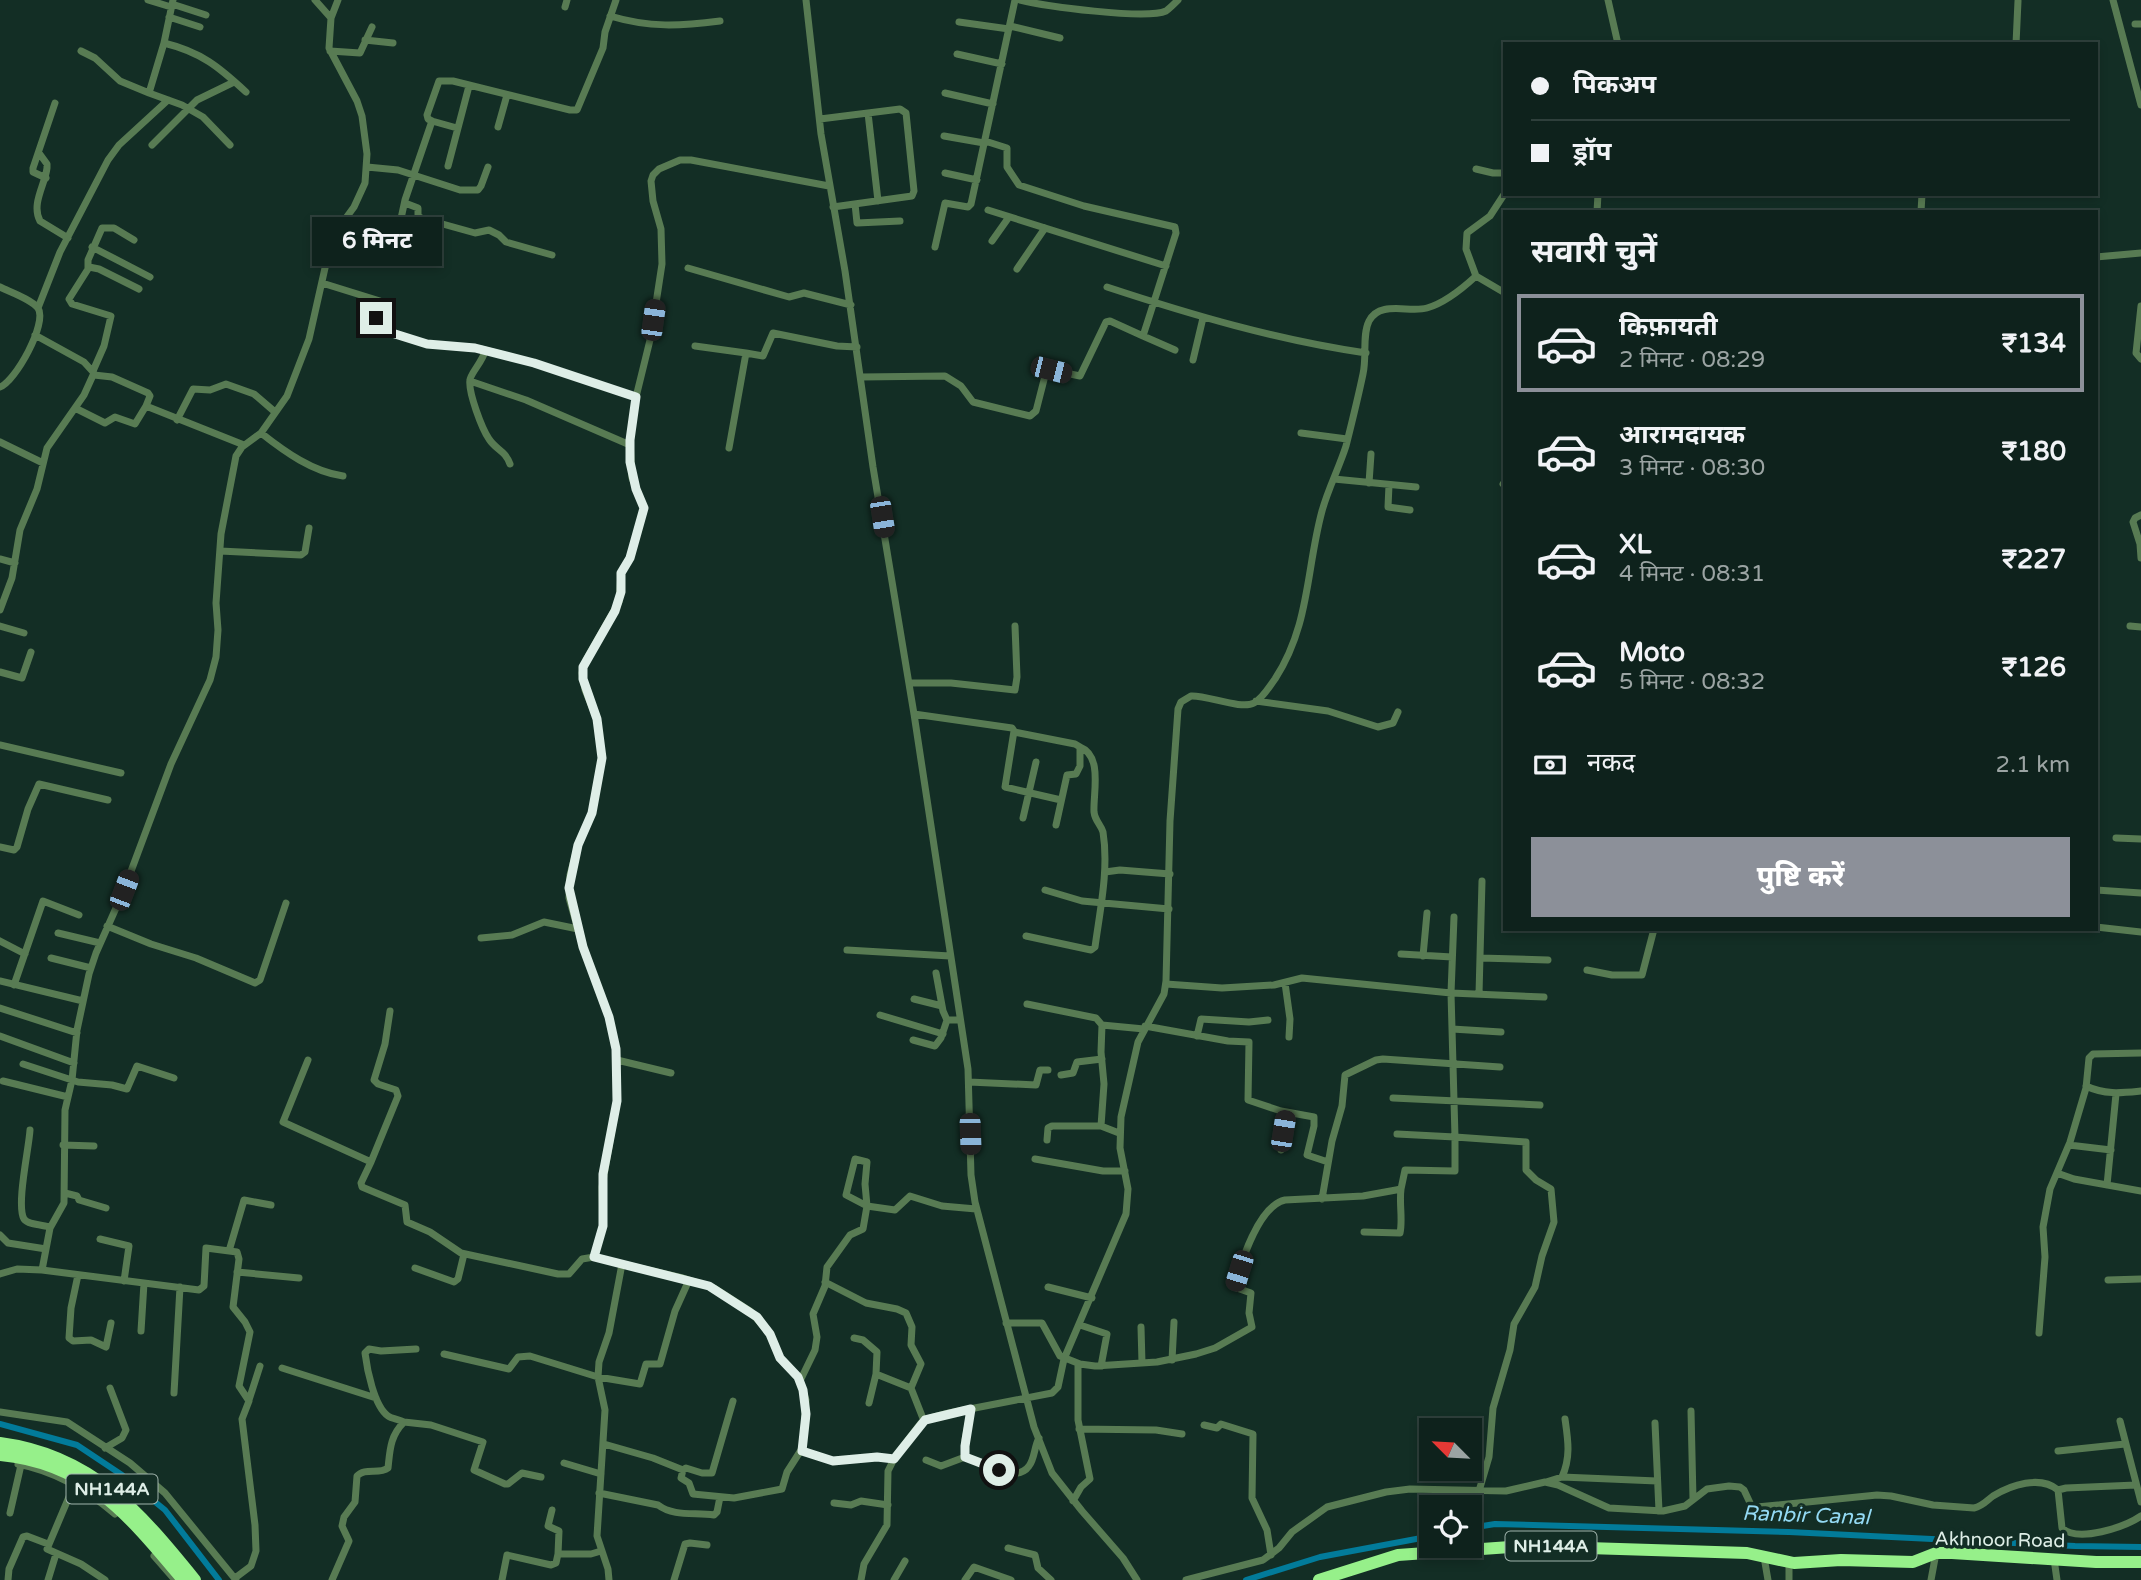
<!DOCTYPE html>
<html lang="hi">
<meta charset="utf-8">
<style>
:root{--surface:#0e221c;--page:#1c2f29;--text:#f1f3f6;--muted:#9ba4a3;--line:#2e3f3b;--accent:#8c9099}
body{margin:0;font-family:"Varela Round","Noto Sans Devanagari",sans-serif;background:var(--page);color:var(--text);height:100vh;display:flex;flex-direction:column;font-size:26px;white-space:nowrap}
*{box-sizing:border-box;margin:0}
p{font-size:23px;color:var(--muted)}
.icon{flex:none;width:38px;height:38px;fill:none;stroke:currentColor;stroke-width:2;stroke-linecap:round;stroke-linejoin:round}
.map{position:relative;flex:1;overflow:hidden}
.sheet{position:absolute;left:1503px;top:210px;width:595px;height:721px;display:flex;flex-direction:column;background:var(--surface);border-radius:0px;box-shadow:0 4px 10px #0003,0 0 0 2px var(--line)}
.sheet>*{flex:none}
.top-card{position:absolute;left:1503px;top:42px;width:595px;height:154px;border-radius:0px;box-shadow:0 4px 10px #0003,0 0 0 2px var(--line);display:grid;align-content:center;height:154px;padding:0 28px;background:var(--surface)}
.needle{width:46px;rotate:294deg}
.fabs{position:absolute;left:1419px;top:1418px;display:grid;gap:14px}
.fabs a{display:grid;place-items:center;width:63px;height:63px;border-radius:0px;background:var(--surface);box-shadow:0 4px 10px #0003,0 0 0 2px var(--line);font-size:35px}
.end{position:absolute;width:32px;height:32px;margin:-16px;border:9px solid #deeee7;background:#111;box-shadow:0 0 0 4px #111}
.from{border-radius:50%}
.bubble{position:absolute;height:49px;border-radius:0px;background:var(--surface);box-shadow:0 4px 10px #0003,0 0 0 2px var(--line);font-size:23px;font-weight:800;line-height:49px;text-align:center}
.car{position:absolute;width:21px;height:42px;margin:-21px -10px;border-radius:9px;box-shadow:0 0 5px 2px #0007;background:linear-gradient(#222 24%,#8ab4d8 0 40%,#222 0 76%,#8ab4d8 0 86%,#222 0)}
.top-card b{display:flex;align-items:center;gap:24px;height:66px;font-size:26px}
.top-card b+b{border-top:2px solid var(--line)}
.top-card i{width:18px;height:18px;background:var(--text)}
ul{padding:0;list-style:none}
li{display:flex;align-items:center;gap:21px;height:98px;margin:0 14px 10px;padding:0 14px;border:4px solid transparent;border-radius:0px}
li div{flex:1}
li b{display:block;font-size:26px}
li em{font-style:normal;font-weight:800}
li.selected{border-color:var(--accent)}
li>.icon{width:63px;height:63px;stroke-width:1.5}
h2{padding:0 28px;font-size:32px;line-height:84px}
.pay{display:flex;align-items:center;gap:18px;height:77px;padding:0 28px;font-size:26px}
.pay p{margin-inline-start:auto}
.cta{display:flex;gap:14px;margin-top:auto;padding:14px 28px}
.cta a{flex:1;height:80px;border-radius:0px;background:var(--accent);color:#fff;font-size:28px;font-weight:800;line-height:80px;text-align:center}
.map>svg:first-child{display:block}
</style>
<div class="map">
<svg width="2141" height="1580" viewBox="0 0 2141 1580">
<rect width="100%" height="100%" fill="#132e25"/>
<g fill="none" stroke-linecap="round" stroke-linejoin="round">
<path stroke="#027b9a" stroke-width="6" d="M0,1424L77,1445L122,1475L165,1510L219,1580
M1470,1528L1495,1524L1789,1532L2075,1546L2141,1547
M1246,1580L1320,1557L1432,1536"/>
<path stroke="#587b53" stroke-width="7" d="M148,0L171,7
M173,0L164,43L149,93L182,105L203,117L230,145
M315,0L331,18
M806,0L821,134L845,271L873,467L914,714L968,1069L971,1175L975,1202L1034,1427L1052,1473L1082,1511L1123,1558L1137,1580
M1020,0C1044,6 1146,20 1166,11C1170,8 1174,4 1178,0
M1608,0L1618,44
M2113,0L2141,105
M172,4L206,15
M565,7L567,0
M610,16C650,28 680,26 720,21
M169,17L200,27
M959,22L1009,29
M2135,24H2141
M1010,26L1060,38
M365,40L393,43
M164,43C201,52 219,67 246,92
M2016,44L2018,1
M81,51L95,58L120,81L149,93
M330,51L360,53L372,27
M957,54L1002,64
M945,93L993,104
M868,113L878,201
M820,119L900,109L906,113L914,191L912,196L833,207
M432,121L457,128
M498,127L507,95
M944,136L984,143
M152,145L197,100L234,82
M39,153L47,164V168C45,185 31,204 40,221L68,238
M448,166L469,86
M367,167L398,170L460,190H478L481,186L488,167
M1476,169L1493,173H1505
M945,173L977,180
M46,178L33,172V168L55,103
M405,203L418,208V216L421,218L475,233L489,230L499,235L506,242L552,255
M855,204L857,223L900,221
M988,210L1166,266
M1597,212L1598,194
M1921,212L1922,194
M397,237L405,200L432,121L428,119L427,115L439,81H453L570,110H577L603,48L605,32L616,0
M992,241L1009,217
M92,247L150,277
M935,247L945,203L968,207L971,204L1015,0
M2096,257L2141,253
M89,267L99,269L139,289
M688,268L789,297L804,293L851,305
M1017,269L1045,228
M1476,276L1505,293
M322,283L380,301L374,325L378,329L427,344L481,349L534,363L636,397
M0,287C10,292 31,299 38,308C48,323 15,382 0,387
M1107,287C1192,315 1277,340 1366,353
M2141,306L2136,353L2141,359
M38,308L60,252L108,160L119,145L168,100
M1143,336L1175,350
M695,346L746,353
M485,351C483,361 470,374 470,380C468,392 482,429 489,439C496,450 505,450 510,464
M1193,360L1203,318
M93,371L104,346L111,316L72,304L69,299L88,269V260L102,228H114L134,240
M94,375L112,377L148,393L150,396L146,406L244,445
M861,377L945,376L961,386L973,402L1030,416L1036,411L1046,372L1051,370L1080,376L1106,322L1110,321L1143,336L1176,233L1175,227L1084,206L1019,185L1007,167V148L985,141
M470,381L526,400L630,445
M75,408L105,423L115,417L135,424L146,406
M177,420L193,389L210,390L226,384L254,394L275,412
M261,433C285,452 313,472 343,476
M1301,433L1347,439
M0,442L43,463
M729,448L746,353L763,356L773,333L837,346L857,347
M1334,479L1416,487
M1369,483L1371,454
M1503,484L1505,485
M1389,485L1388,507L1410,510
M2141,515L2135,518L2133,522L2140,544L2141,558
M220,551L301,555L305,552L309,528
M0,559L15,563
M0,610L12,578L20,530L37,489L47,448L84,395L94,373L84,362L35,335
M0,626L24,633
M2130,626L2141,627
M0,672L22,678L31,652
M909,683H951L1015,690L1017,677L1015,626
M1256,701L1328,711L1378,727L1393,723L1398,712
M914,714L1012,728L1014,731L1005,787L1061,800
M1014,732L1075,744L1080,747V766L1076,774L1067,775L1056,825
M0,745L121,773
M1023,818L1036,762
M2116,838L2141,839
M0,847L14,850L17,847L28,809L39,784L108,800
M1105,872L1120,870L1170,874
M1045,890L1082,901L1169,909
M2096,890L2141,893
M1454,917L1451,993L1544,997
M107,926L151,944L196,958L255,983L260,980L286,903
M2096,927L2141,932
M58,933L100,943
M1026,936L1091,950L1095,947C1100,910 1109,869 1103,832C1101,825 1095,821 1094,812C1093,793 1103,756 1080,747
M481,938L512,935L544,922L578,929
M0,941L25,954
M847,950L950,956
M1401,954L1452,957
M1423,956L1427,913
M51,958L91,968
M1480,958L1548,960
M1587,970L1612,975H1642L1654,929
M936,973L943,1011L947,1020
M0,981L83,1001
M1285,983L1290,1019L1289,1037
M1166,984L1222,988L1274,985L1302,978L1451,993L1455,1137L1526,1142V1170L1536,1180L1551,1189L1554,1222L1542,1256L1535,1287L1514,1324L1510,1350L1493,1408L1489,1457L1479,1491
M14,985L43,901L79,915
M1479,994L1482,881
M914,999L942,1006
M1027,1004L1096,1018L1102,1025L1144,1029
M0,1008L77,1033
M880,1015L943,1034
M1145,1026L1228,1041L1249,1042L1248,1100L1281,1111L1314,1117V1126L1307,1155L1328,1162
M1452,1029L1501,1032
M0,1036L74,1063
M1197,1036L1201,1019L1249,1022L1268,1020
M913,1040L935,1046L941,1038L947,1020H960
M308,1060L283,1122L371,1162L361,1183L362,1187L405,1205L407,1222L430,1232L461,1253L558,1274H569L582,1259L594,1257
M617,1060L671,1073
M23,1064L78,1082L112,1085L127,1089L137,1066L174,1078
M1061,1075L1073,1073L1077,1062L1102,1059
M3,1081L68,1097
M969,1082L1036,1085L1040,1070H1048
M2086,1086C2105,1095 2121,1093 2141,1091
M1393,1098L1540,1105
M1101,1126L1104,1084L1101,1052L1102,1025
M30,1130C29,1148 16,1205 24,1219C28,1225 44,1225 50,1227
M1047,1140L1048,1128L1052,1126H1101L1119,1133
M63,1145L94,1146
M2069,1145L2111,1150
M1281,1150L1286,1112
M855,1159L867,1162L865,1184L867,1206L846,1195Z
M1035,1159L1103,1171H1125
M371,1162L398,1096L396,1090L378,1084L374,1080L385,1044L390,1011
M2057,1173L2074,1179L2141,1191
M2107,1185L2116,1094
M65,1193L77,1196L79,1200L106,1208
M1322,1199L1332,1141L1342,1106L1345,1075L1376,1060L1383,1059L1500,1067
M1364,1232L1400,1233C1403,1219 1399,1204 1401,1189
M0,1235L8,1243L46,1249
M100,1239L129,1246L124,1281
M229,1251L244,1200L271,1205
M415,1268L454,1282L458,1279L464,1254
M42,1270L199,1290L204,1286L206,1248L237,1252L239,1259L233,1307L245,1322L250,1332L239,1386L249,1401L242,1419L255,1525L256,1551L251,1566L235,1578
M237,1272L299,1278
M0,1274L17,1269L42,1270L50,1228L64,1203L65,1110L72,1080L77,1030L89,974L96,953L124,890L171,764L210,680L216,657L218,630L216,603L221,534L236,456L242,447L261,433L287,396L309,339L332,237L354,207L365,183L367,154L362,116L357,101L329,48L331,18L338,0
M78,1275L71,1308L69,1338L73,1341L91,1340L106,1347L111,1323
M2108,1280L2141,1279
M825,1282L866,1303L897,1309L906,1313L912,1327L911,1345L921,1364L911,1388L924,1421
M1048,1287L1092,1298
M1006,1323H1042L1060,1356L1080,1364L1095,1366L1157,1362L1196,1354L1215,1348L1252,1327L1249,1313L1251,1293L1234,1287C1241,1263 1258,1206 1285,1200L1363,1196L1396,1190L1401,1189L1405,1170L1455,1171V1137L1397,1134
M1080,1325L1107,1334L1101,1366
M1141,1327L1142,1363
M141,1331L144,1283
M2039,1333L2045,1257L2043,1227L2050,1189L2070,1142L2086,1088L2089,1058L2093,1054L2141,1053
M854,1338L863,1340L877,1352L876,1374L911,1388
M444,1354L509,1369L518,1357L530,1356L598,1377L640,1384L646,1364H660L675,1311L689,1280
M1172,1360L1174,1322
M282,1368L376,1398
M800,1381L815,1350L817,1337L813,1314L825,1286L827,1267L850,1235L863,1229L867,1206L895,1210L910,1196L942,1206L976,1209
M174,1393L180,1287
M249,1400L260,1366
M869,1403L876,1374
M1691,1411L1693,1499
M0,1412L67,1422L130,1463L165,1493L236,1580
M2120,1421L2141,1502
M404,1422C399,1419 392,1419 388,1416C374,1406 367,1369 365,1353L369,1349L381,1351L416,1349
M1655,1423L1659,1511
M1204,1425L1217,1428L1221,1424L1253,1434L1252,1498L1267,1530L1271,1555
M1079,1429L1156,1430L1182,1434
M604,1444L653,1458L683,1470L681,1478L689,1483L693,1494L734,1498L782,1489L787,1472L803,1447L806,1400L798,1377L780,1358L770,1334L750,1311L714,1288L683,1278L622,1264
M105,1448L122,1438L126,1430L110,1388
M802,1451L833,1461L877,1457L894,1459
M2058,1451L2125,1444
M965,1457V1440L971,1409
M926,1460L941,1466L965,1457C981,1461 1016,1485 1029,1466C1035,1458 1034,1447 1039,1438
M564,1463L601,1474
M18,1464C54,1471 87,1490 115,1514
M683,1470L686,1468L702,1473H712L733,1401
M1562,1477C1571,1457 1568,1440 1565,1419
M1546,1482L1562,1477L1657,1481
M74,1485L47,1549L81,1564L105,1580
M2058,1490L2066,1488L2136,1485
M599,1493L658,1505C674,1517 695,1512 714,1515L717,1512L720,1497
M1073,1501L1081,1487L1090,1479L1078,1420V1364
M834,1503L851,1505L861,1501L888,1505
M552,1510L548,1526L559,1531L558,1554
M10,1513L21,1465
M1008,1548L1035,1555L1038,1568L1051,1580
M154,1556L175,1580
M1764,1557L1768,1580
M2054,1559L2057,1580
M8,1580L9,1569L23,1537L27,1536L48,1544
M48,1580L56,1554
M332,1580L349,1541L342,1526L344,1517L355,1502L357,1476C365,1467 379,1475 388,1468C390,1450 390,1436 404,1422L431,1425L483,1442L474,1470L505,1484H508L522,1473L541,1477
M502,1580L507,1555L551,1565L556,1563L558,1554H591L601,1551
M609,1580L608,1569L597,1536L605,1410L598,1377L599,1362L609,1333L622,1264L594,1257L603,1226L602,1187L617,1101V1078L616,1049L609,1017L583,947L569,898L570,875L578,845L592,813L602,758L597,719L585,690L582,673L586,660L619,602L621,573L630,558L644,508L632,478L630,440L636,397L651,336L662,264L661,229L653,201L651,181L653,175L659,169L680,160H691L829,186
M674,1580L685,1544L690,1543L707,1545
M861,1580L864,1564L887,1525L888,1471L895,1457L921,1423L930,1418L949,1413L1052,1393L1058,1387L1064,1359L1126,1214L1128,1189L1120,1148L1121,1117L1138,1042L1164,994L1166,981L1170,821L1178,709L1181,702L1191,696C1207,695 1241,710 1254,703C1263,698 1269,687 1275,679C1310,625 1306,570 1322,511C1328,489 1339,468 1346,446C1352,422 1358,398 1363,374C1367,357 1362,335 1369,321C1380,300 1409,313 1427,308C1445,303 1463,288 1476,276L1466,249L1467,233L1490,216L1505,193
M894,1580L905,1561
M965,1580L974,1567L1011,1580
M1186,1580L1263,1560L1279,1548L1292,1532L1327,1507L1386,1492L1410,1489L1506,1491L1545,1482L1558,1485L1609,1508L1663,1511L1685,1506L1707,1489L1729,1486L1740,1487L1744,1490L1751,1505L1757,1507L1877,1495L1891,1496L1933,1505L1974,1508C1983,1506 1986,1501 1993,1496C2011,1485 2040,1475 2058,1490L2062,1528C2078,1543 2125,1527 2141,1516
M1789,1580V1563
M1931,1580L1936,1553"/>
<path stroke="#96f08a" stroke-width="12" d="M0,1443C92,1455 140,1512 195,1580
M0,1455C88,1463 130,1517 183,1580
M1319,1580L1398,1555L1524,1546L1747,1553L1794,1563L1841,1560L1913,1562L1936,1553H1952L2096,1562H2141"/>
</g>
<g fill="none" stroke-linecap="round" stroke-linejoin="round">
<path stroke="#deeee7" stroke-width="9" d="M376,318L374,325L376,328L427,344L475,348L534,363L636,397L630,440V462L636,489L644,508L630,558L621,573V592L615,611L583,667V679L597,719L602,758L592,813L578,845L569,888L583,947L609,1017L616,1049L617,1101L603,1174V1226L594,1257L709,1286L757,1317L770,1334L780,1358L798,1377L803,1390L806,1414L802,1451L833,1461L877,1457L894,1459L925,1420L971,1409L965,1446V1457L999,1470"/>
</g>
<g text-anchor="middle" stroke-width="7" stroke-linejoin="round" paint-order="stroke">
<g fill="#132e25" stroke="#a1b4ad" stroke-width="2">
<rect x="66.5" y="1474.5" width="91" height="29" rx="5"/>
<rect x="1505.5" y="1531.5" width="91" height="29" rx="5"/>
</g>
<g font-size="18" font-weight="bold" fill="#deeee7">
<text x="112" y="1495">NH144A</text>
<text x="1551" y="1552">NH144A</text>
</g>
<g font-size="19" fill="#deeee7" stroke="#132e25">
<text transform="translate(2000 1539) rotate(1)" y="7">Akhnoor Road</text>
</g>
<g font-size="21" font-style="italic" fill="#93d9f3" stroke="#132e25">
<text transform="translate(1806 1515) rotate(2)" y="7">Ranbir Canal</text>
</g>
</g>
</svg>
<div class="fabs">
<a><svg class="needle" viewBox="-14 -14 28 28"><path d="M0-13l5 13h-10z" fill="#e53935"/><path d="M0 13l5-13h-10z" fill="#9ba4a3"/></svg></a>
<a><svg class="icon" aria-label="locate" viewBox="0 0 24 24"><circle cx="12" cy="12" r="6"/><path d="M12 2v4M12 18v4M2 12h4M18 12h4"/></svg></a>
</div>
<i class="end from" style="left:999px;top:1470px"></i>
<i class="end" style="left:376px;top:318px"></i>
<div class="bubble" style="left:312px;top:217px;width:130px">6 मिनट</div>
<i class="car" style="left:653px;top:320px;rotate:8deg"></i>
<i class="car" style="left:1051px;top:370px;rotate:104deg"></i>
<i class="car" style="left:882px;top:517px;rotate:171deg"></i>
<i class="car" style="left:124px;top:890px;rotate:21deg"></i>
<i class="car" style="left:1283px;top:1131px;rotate:9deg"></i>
<i class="car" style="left:970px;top:1134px;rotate:178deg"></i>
<i class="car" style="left:1239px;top:1271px;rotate:197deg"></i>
<div class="top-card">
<b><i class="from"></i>पिकअप</b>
<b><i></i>ड्रॉप</b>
</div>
<section class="sheet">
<h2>सवारी चुनें</h2>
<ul>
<li class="selected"><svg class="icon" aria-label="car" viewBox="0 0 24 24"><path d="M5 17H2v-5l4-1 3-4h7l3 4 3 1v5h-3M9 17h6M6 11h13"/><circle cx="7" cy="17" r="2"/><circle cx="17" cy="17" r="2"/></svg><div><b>किफ़ायती</b><p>2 मिनट · 08:29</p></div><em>₹134</em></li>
<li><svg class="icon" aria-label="car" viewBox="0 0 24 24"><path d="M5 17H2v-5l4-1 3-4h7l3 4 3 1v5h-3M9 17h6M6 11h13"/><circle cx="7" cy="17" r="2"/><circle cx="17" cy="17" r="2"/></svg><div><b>आरामदायक</b><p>3 मिनट · 08:30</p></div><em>₹180</em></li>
<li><svg class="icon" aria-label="car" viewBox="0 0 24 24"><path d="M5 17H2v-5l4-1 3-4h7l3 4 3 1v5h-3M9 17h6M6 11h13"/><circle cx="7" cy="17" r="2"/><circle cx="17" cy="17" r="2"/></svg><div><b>XL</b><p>4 मिनट · 08:31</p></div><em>₹227</em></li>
<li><svg class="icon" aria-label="car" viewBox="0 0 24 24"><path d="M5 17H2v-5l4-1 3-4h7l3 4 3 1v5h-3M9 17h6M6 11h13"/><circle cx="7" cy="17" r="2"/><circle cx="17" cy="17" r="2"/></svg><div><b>Moto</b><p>5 मिनट · 08:32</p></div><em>₹126</em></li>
</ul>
<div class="pay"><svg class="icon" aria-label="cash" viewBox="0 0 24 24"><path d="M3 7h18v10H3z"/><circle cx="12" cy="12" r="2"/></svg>नकद<p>2.1 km</p></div>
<div class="cta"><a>पुष्टि करें</a></div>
</section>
</div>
